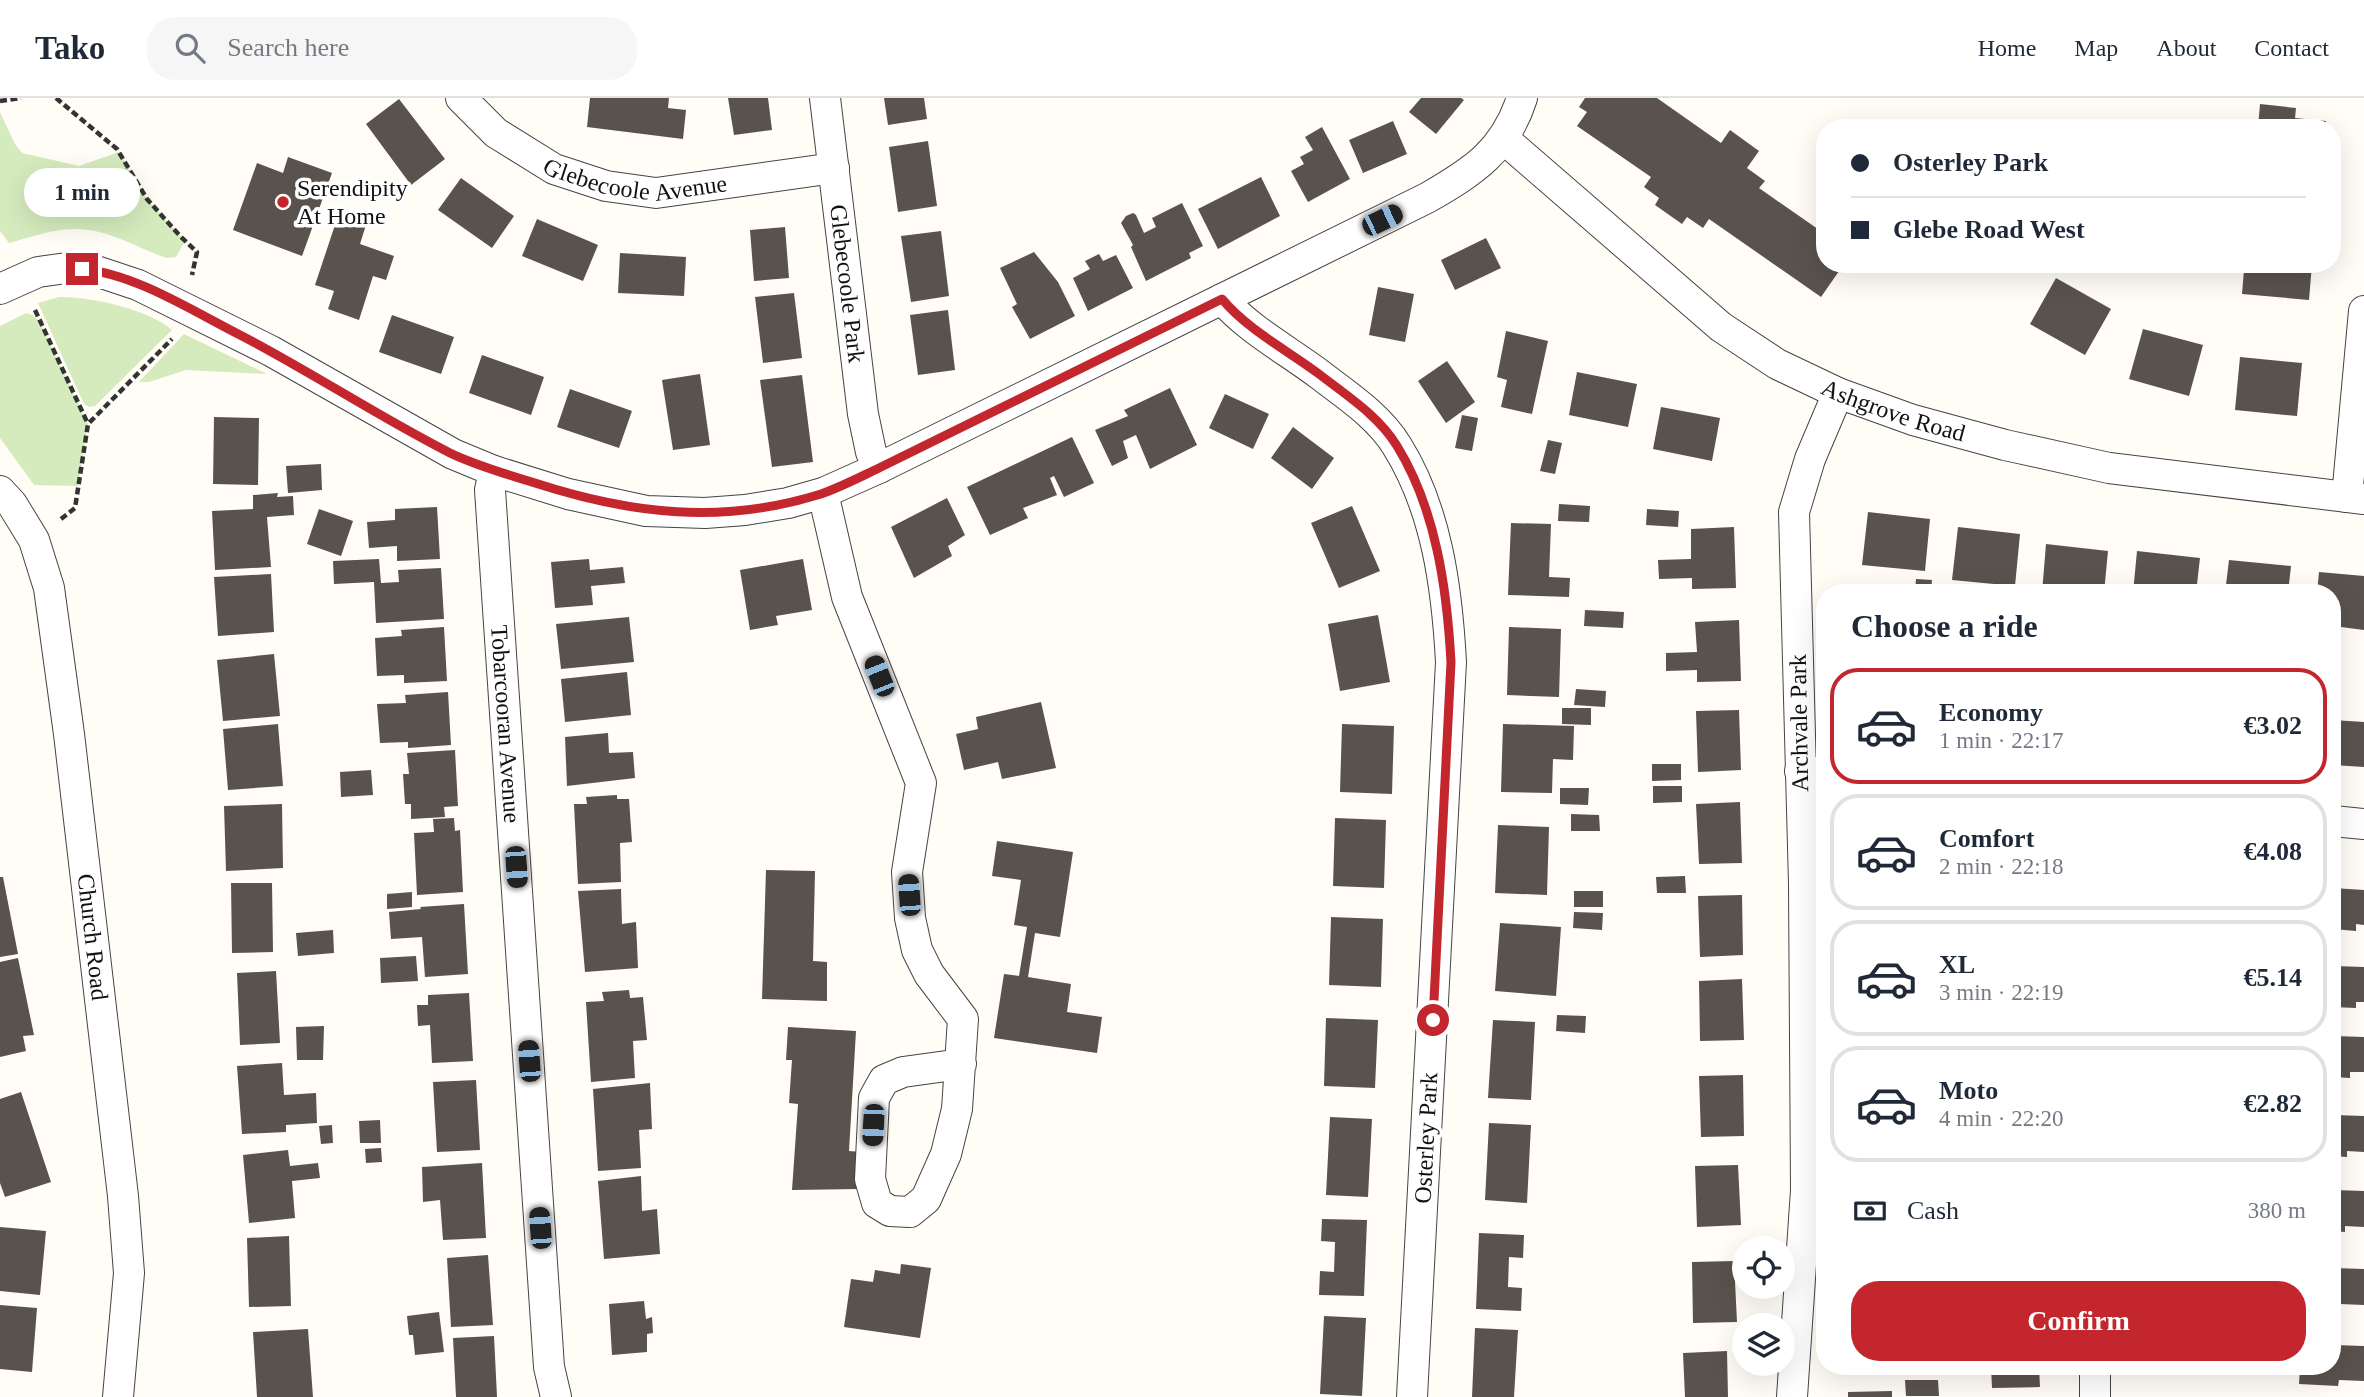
<!DOCTYPE html>
<meta charset="utf-8">
<style>
:root{--surface:#fff;--page:#f6f6f7;--text:#1f2937;--muted:#747a83;--line:#e0e1e3;--accent:#c4262e}
body{margin:0;font-family:Georgia,serif;background:var(--page);color:var(--text);height:100vh;display:flex;flex-direction:column;font-size:26px;white-space:nowrap}
*{box-sizing:border-box;margin:0}
p{font-size:23px;color:var(--muted)}
.icon{flex:none;width:38px;height:38px;fill:none;stroke:currentColor;stroke-width:2;stroke-linecap:round;stroke-linejoin:round}
.map{position:relative;flex:1;overflow:hidden}
.sheet{position:absolute;left:1816px;top:486px;width:525px;height:791px;display:flex;flex-direction:column;background:var(--surface);border-radius:28px;box-shadow:0 7px 28px #0002}
.sheet>*{flex:none}
.hud{position:absolute;left:1816px;top:21px;width:525px;height:154px;border-radius:28px;box-shadow:0 7px 28px #0002;display:grid;align-content:center;height:154px;padding:0 35px;background:var(--surface)}
.buttons{position:absolute;left:1732px;top:1138px;display:grid;gap:14px}
.buttons a{display:grid;place-items:center;width:63px;height:63px;border-radius:50%;background:var(--surface);box-shadow:0 7px 28px #0002;font-size:35px}
.end{position:absolute;width:32px;height:32px;margin:-16px;border:9px solid #c4262e;background:#fff;box-shadow:0 0 0 4px #fff}
.from{border-radius:50%}
.bubble{position:absolute;height:49px;border-radius:24px;background:var(--surface);box-shadow:0 7px 28px #0002;font-size:23px;font-weight:700;line-height:49px;text-align:center}
.car{position:absolute;width:21px;height:42px;margin:-21px -10px;border-radius:9px;box-shadow:0 0 5px 2px #0007;background:linear-gradient(#222 24%,#8ab4d8 0 40%,#222 0 76%,#8ab4d8 0 86%,#222 0)}
.hud b{display:flex;align-items:center;gap:24px;height:66px;font-size:26px}
.hud b+b{border-top:2px solid var(--line)}
.hud i{width:18px;height:18px;background:var(--text)}
ul{padding:0;list-style:none}
li{display:flex;align-items:center;gap:21px;height:116px;margin:0 14px 10px;padding:0 21px;border:4px solid var(--line);border-radius:28px}
li div{flex:1}
li b{display:block;font-size:26px}
li em{font-style:normal;font-weight:700}
li.current{border-color:var(--accent)}
li>.icon{width:63px;height:63px;stroke-width:1.5}
h2{padding:0 35px;font-size:32px;line-height:84px}
.pay{display:flex;align-items:center;gap:18px;height:77px;padding:0 35px;font-size:26px}
.pay p{margin-inline-start:auto}
.action{display:flex;gap:14px;margin-top:auto;padding:14px 35px}
.action a{flex:1;height:80px;border-radius:28px;background:var(--accent);color:#fff;font-size:28px;font-weight:700;line-height:80px;text-align:center}
header{display:flex;align-items:center;gap:42px;box-sizing:border-box;height:98px;padding:0 35px;background:var(--surface);border-bottom:2px solid var(--line)}
header strong{font-size:33px}
nav{display:flex;gap:38px;margin-inline-start:auto;font-size:24px}
.search{width:490px;height:63px;background:var(--page);display:flex;align-items:center;gap:18px;box-sizing:border-box;padding:0 24px;border-radius:28px;color:var(--muted);font-size:26px}
.map>svg:first-child{display:block}
</style>
<header>
<strong>Tako</strong>
<div class="search"><svg class="icon" aria-label="search" viewBox="0 0 24 24"><circle cx="10" cy="10" r="6"/><path d="M15 15l6 6"/></svg>Search here</div>
<nav><a>Home</a><a>Map</a><a>About</a><a>Contact</a></nav>
</header>
<div class="map">
<svg width="2364" height="1299" viewBox="0 0 2364 1299">
<rect width="100%" height="100%" fill="#fffdf5"/>
<path fill="#d5ebbd" d="M0,14L15,46L22,55L79,68L119,54L147,101L185,143L176,159L166,160C141,151 116,136 89,132C62,128 35,138 9,145L0,133Z
M59,199C90,198 150,212 172,232L95,308L89,309L84,306L38,205Z
M26,215L33,217L40,224L88,326L78,388L34,387L0,340V228Z
M184,236L267,276L186,272L149,284H139Z"/>
<path fill="#5a524d" d="M590,0H669L668,10L686,12L683,41L587,29Z
M728,0H768L772,32L734,37Z
M884,0H924L927,21L888,27Z
M1421,0H1461L1464,2L1436,36L1409,14Z
M1585,0H1657L1721,45L1730,32L1759,53L1747,70L1765,83L1759,90L1825,136V166H1844L1821,199L1709,121L1703,130L1687,119L1682,126L1655,107L1659,100L1644,89L1651,79L1577,28L1587,14L1579,9Z
M399,1L445,61L411,87L366,26Z
M2260,6L2296,10L2295,20L2326,23L2325,30H2258Z
M1393,23L1407,56L1363,75L1349,42Z
M1322,29L1350,81L1308,104L1291,73L1304,66L1300,59L1313,52L1305,39Z
M928,43L937,108L898,114L889,49Z
M288,59L332,75L302,158L233,132L257,65L283,75Z
M1261,79L1280,118L1218,151L1198,111Z
M461,80L514,118L492,150L438,112Z
M1182,105L1203,148L1189,155L1191,160L1146,183L1131,149L1133,147L1121,125L1126,118L1133,115L1136,117L1144,135L1156,129L1152,120Z
M338,118L366,127L360,146L394,158L386,182L373,178L359,222L328,211L334,193L315,187Z
M537,121L598,147L583,183L522,158Z
M785,129L789,180L754,183L750,132Z
M941,133L949,198L911,204L901,138Z
M1486,140L1501,170L1455,192L1441,162Z
M1034,154L1058,184L1075,218L1030,241L1012,209L1017,206L1000,170Z
M620,155L686,159L684,198L618,195Z
M1099,156L1103,163L1116,157L1133,190L1088,213L1073,180L1090,171L1085,163Z
M2219,166H2312L2309,202L2242,196L2244,172L2219,170Z
M2056,180L2111,211L2085,257L2030,226Z
M1378,189L1414,196L1405,244L1369,237Z
M794,195L802,260L763,265L755,199Z
M948,212L955,272L918,277L910,217Z
M392,217L454,239L441,276L379,254Z
M2143,231L2203,247L2189,298L2129,281Z
M1506,233L1548,243L1532,316L1501,309L1507,282L1497,279Z
M482,257L544,279L531,317L469,295Z
M2240,259L2302,265L2297,318L2235,312Z
M1447,263L1475,304L1446,325L1418,283Z
M1577,274L1637,286L1628,329L1569,317Z
M700,276L710,347L673,352L662,282Z
M802,277L813,364L772,369L760,282Z
M1170,290L1197,347L1150,371L1136,337L1123,343L1128,360L1112,368L1095,332L1128,318L1124,312Z
M570,291L632,313L619,350L557,329Z
M1225,296L1269,316L1253,351L1209,330Z
M1661,309L1720,320L1712,363L1653,351Z
M1462,317L1478,320L1472,353L1455,350Z
M214,319L259,320L258,387L213,386Z
M1293,329L1334,360L1312,391L1271,360Z
M1072,339L1094,385L1064,399L1054,378L1050,380L1057,397L1023,410L1028,420L990,437L967,389Z
M1548,342L1562,345L1555,376L1540,373Z
M321,366L322,392L288,395L286,368Z
M278,395L277,399L293,398L294,417L267,419L271,469L215,472L212,413L253,411V397Z
M947,400L965,437L948,448L952,458L914,480L891,429Z
M1559,406L1590,408L1589,424L1558,423Z
M1352,408L1380,473L1339,490L1311,425Z
M437,409L440,461L397,463V448L369,450L367,424L395,422V411Z
M319,411L353,423L341,458L307,446Z
M1647,411L1679,413L1678,429L1646,427Z
M1868,414L1930,421L1925,473L1862,467Z
M1511,425L1551,426L1549,479L1570,480L1569,499L1508,497Z
M1734,429L1736,490L1692,491V480L1659,481L1658,462L1691,461V431Z
M1958,429L2020,436L2015,488L1952,482Z
M2046,446L2108,453L2104,495H2042Z
M2137,453L2200,460L2196,495H2133Z
M379,461L381,485L399,484L398,472L441,470L444,521L376,525L374,484L334,486L333,463Z
M589,461L590,472L623,469L625,485L591,488L593,507L555,510L551,464Z
M803,461L812,512L776,518L778,527L750,532L740,472Z
M2229,462L2291,468L2288,495H2225Z
M2319,474L2364,478V532L2333,528V495H2317Z
M271,476L274,534L218,538L214,479Z
M1916,481L1932,482L1931,495H1915Z
M1585,512L1624,514L1623,530L1584,528Z
M1378,517L1390,584L1340,593L1328,526Z
M629,519L634,564L561,571L556,526Z
M1739,522L1741,583L1697,584V572L1666,573V555L1697,554L1695,524Z
M444,529L447,583L404,585V577L377,578L375,540L402,538L401,532Z
M1509,529L1561,531L1559,599L1507,597Z
M274,556L280,618L223,623L217,562Z
M627,574L631,617L565,624L561,581Z
M1576,591L1606,593L1605,609L1574,607Z
M448,594L451,647L408,650V644L380,645L377,606L406,605L405,597Z
M1041,604L1056,670L1002,681L998,664L964,672L956,636L978,631L976,619Z
M1562,610H1591V627L1562,626Z
M1739,612L1741,672L1698,674L1696,613Z
M2333,622L2364,624V669L2333,667Z
M278,626L283,688L228,692L223,631Z
M1342,626L1394,628L1392,696L1340,694Z
M1503,626L1574,628L1573,662L1553,661L1552,695L1501,694Z
M608,635L609,655L633,654L635,680L567,688L565,639Z
M455,652L458,708L444,709L445,719L411,721V706H405L403,676H409L407,655Z
M1652,666H1681V682L1652,683Z
M371,672L373,697L341,699L340,674Z
M1653,688H1682V704L1653,705Z
M1560,690H1589L1588,707L1560,706Z
M617,697V701H629L632,744L620,745L621,784L578,786L574,706H587L586,699Z
M1740,704L1742,765L1699,766L1696,706Z
M282,706L283,770L226,773L224,708Z
M1571,716L1599,717L1600,733H1571Z
M454,720L455,733L460,732L463,794L417,797L414,735L434,734L433,721Z
M1335,720L1386,722L1384,790L1333,788Z
M1498,727L1549,729L1547,797L1495,795Z
M997,743L1073,754L1060,839L1035,835L1028,879L1071,886L1067,914L1102,919L1097,955L994,940L1004,876L1019,878L1027,829L1014,827L1021,782L992,778Z
M766,772L815,773L813,863L827,864V903L762,901Z
M1685,778L1686,795H1657L1656,779Z
M0,779H3L18,856L0,859Z
M231,785H272L273,854L232,855Z
M2333,790L2364,792V827L2356,826V833L2333,831Z
M621,791L622,826L636,824L638,870L585,874L578,793Z
M1574,793H1603V809H1574Z
M412,794V809L387,811V796Z
M1742,797L1743,857L1700,859L1698,798Z
M464,806L468,876L425,879L422,839L391,841L389,814L421,811L420,809Z
M1574,814L1603,815L1602,832L1573,830Z
M1331,819L1383,821L1381,889L1329,887Z
M1500,825L1561,829L1556,898L1495,893Z
M333,832L334,855L298,858L296,835Z
M416,858L418,883L381,885L380,860Z
M18,860L34,937L23,938L26,953L0,959V864Z
M2333,868L2364,869V904H2356V910L2333,909Z
M276,873L280,945L240,947L237,875Z
M1742,881L1744,942L1700,943L1699,883Z
M629,892L630,900L643,899L647,942L633,943L635,980L591,984L586,904L604,903L602,894Z
M469,895L473,963L432,965L430,927L418,928L417,907H428V897Z
M1557,917L1586,918L1585,935L1556,933Z
M1326,920L1378,922L1375,990L1324,988Z
M1493,922L1535,924L1531,1002L1488,1000Z
M324,928L323,962H297L296,929Z
M788,929L856,933L849,1053L862,1054L859,1091L792,1092L798,1006L789,1005L792,962H786Z
M2333,938L2364,939V974H2350V980L2333,979Z
M282,965L284,997L316,995L317,1025L286,1027V1034L242,1036L237,968Z
M1743,977L1744,1038L1701,1039L1699,978Z
M476,982L480,1052L437,1054L433,984Z
M650,985L652,1031L639,1032L641,1070L598,1073L593,991Z
M21,994L51,1084L5,1099L0,1085V1001Z
M2333,1017L2364,1018V1054L2347,1053V1059L2333,1058Z
M1330,1019L1372,1021L1368,1099L1326,1097Z
M380,1022L381,1045H360L359,1023Z
M1489,1025L1531,1027L1527,1105L1485,1102Z
M332,1027L333,1045L321,1046L319,1028Z
M381,1050L382,1064L366,1065L365,1051Z
M288,1052L290,1068L318,1065L320,1080L292,1083L295,1120L249,1125L243,1057Z
M482,1065L486,1140L443,1142L440,1102L423,1104L422,1069Z
M1738,1067L1741,1127L1697,1129L1695,1068Z
M641,1078L642,1113L657,1111L660,1156L604,1161L598,1083Z
M2333,1092L2364,1093V1129L2345,1128V1134L2333,1133Z
M1322,1121L1367,1122L1364,1198L1319,1197L1320,1173L1334,1174L1335,1144L1321,1143Z
M0,1129L46,1133L40,1197L0,1193Z
M1479,1135L1524,1137L1523,1160L1509,1159L1508,1189L1522,1190L1521,1213L1476,1211Z
M289,1138L291,1208L249,1209L247,1140Z
M488,1157L493,1227L451,1229L447,1160Z
M1734,1163L1737,1224L1693,1225L1692,1164Z
M901,1166L931,1170L920,1240L844,1229L851,1181L873,1184L875,1172L900,1176Z
M2333,1170L2364,1171V1207L2340,1206V1211H2333Z
M644,1203L646,1221L652,1219L653,1235L647,1236V1254L612,1257L609,1206Z
M0,1207L37,1210L32,1274L0,1271Z
M439,1214L444,1254L415,1257L413,1237H409L407,1218Z
M1324,1218L1366,1220L1362,1298L1320,1296Z
M1475,1230L1518,1232L1514,1299H1472Z
M308,1231L313,1299H257L253,1234Z
M494,1238L497,1299H456L453,1240Z
M2333,1247L2364,1248V1283L2339,1282L2338,1288L2299,1286L2300,1269H2333Z
M1727,1253L1728,1299H1685L1683,1255Z
M1991,1269H2039L2040,1289L1992,1290Z
M2151,1269H2196V1274L2151,1272Z
M1905,1282H1938L1939,1298H1906Z
M1892,1293V1299H1848V1294Z"/>
<g fill="none" stroke-linecap="round" stroke-linejoin="round">
<g stroke="#444" stroke-width="32">
<g id="minor">
<path id="s1" d="M461,0L496,35L554,71L606,88L656,95L834,70"/>
<path id="s2" d="M825,0L863,316L871,354L879,370"/>
<path id="s3" d="M1504,41L1721,229L1777,266L1838,295L1913,322L2005,347L2109,370L2364,401"/>
<path d="M0,191L38,174L67,170L96,173L138,187L271,253L453,356L494,373L568,396L646,413L705,415L745,412L788,405L823,395L879,370L1427,100C1474,73 1505,53 1522,0"/>
<path d="M1222,201C1248,231 1287,252 1319,276C1346,297 1379,318 1397,348C1437,412 1447,491 1451,564L1412,1299"/>
<path id="s4" d="M494,373L490,392L549,1269L556,1299"/>
<path id="s5" d="M0,393L12,406L34,442L49,490L69,636L123,1098L129,1175L118,1299"/>
<path d="M823,395L847,499L921,685L907,774L910,820L917,852L929,876L963,921L957,1011L946,1056L926,1101L910,1114L890,1113L877,1105L870,1081L874,1000L884,982L903,974L961,966"/>
<path d="M2347,399L2364,213"/>
<path d="M1800,673L1825,675"/>
<path d="M2333,723L2364,726"/>
<path d="M1792,1299L1806,1092L1804,786L1794,414L1810,361L1838,295"/>
<path d="M2095,1299V1269"/>
</g>
</g>
<path stroke="#333" stroke-width="4.5" stroke-dasharray="7 3.5" stroke-linecap="butt" d="M56,0L117,51L147,101L180,138L197,154L192,177
M0,3L21,0
M35,212L88,326
M61,421L75,410L88,326L172,241"/>
<use href="#minor" stroke="#fff" stroke-width="30"/>
</g>
<g fill="none" stroke-linecap="round" stroke-linejoin="round">
<path stroke="#c4262e" stroke-width="9" d="M82,171C136,176 194,214 242,238C313,275 379,319 450,355C477,368 506,376 535,385C631,416 722,427 821,396C841,389 860,379 879,370L1222,201C1248,232 1287,252 1319,276C1346,297 1379,318 1397,348C1436,411 1447,491 1451,564L1433,922"/>
</g>
<circle fill="#c4262e" stroke="#fff" stroke-width="2.5" cx="283" cy="104" r="7"/>
<g text-anchor="middle" stroke-width="7" stroke-linejoin="round" paint-order="stroke">
<g font-size="24" fill="#111" stroke="#fff">
<text dy="8" stroke="none"><textPath href="#s1" startOffset="201">Glebecoole Avenue</textPath></text>
<text dy="8" stroke="none"><textPath href="#s2" startOffset="187">Glebecoole Park</textPath></text>
<text dy="8" stroke="none"><textPath href="#s3" startOffset="480">Ashgrove Road</textPath></text>
<text transform="translate(1799 625) rotate(-91)" y="8">Archvale Park</text>
<text dy="8" stroke="none"><textPath href="#s4" startOffset="254">Tobarcooran Avenue</textPath></text>
<text dy="8" stroke="none"><textPath href="#s5" startOffset="462">Church Road</textPath></text>
<text transform="translate(1426 1040) rotate(-87)" y="8">Osterley Park</text>
</g>
<g font-size="24" fill="#111" stroke="#fff" text-anchor="start">
<text x="297" y="98">Serendipity<tspan x="297" dy="28">At Home</tspan></text>
</g>
</g>
</svg>
<div class="buttons">
<a><svg class="icon" aria-label="locate" viewBox="0 0 24 24"><circle cx="12" cy="12" r="6"/><path d="M12 2v4M12 18v4M2 12h4M18 12h4"/></svg></a>
<a><svg class="icon" aria-label="layers" viewBox="0 0 24 24"><path d="M12 4l9 5-9 5-9-5zM3 14l9 5 9-5"/></svg></a>
</div>
<i class="end from" style="left:1433px;top:922px"></i>
<i class="end" style="left:82px;top:171px"></i>
<div class="bubble" style="left:24px;top:70px;width:116px">1 min</div>
<i class="car" style="left:1382px;top:122px;rotate:64deg"></i>
<i class="car" style="left:879px;top:578px;rotate:338deg"></i>
<i class="car" style="left:516px;top:769px;rotate:176deg"></i>
<i class="car" style="left:909px;top:797px;rotate:356deg"></i>
<i class="car" style="left:529px;top:963px;rotate:356deg"></i>
<i class="car" style="left:873px;top:1027px;rotate:183deg"></i>
<i class="car" style="left:540px;top:1130px;rotate:356deg"></i>
<div class="hud">
<b><i class="from"></i>Osterley Park</b>
<b><i></i>Glebe Road West</b>
</div>
<section class="sheet">
<h2>Choose a ride</h2>
<ul>
<li class="current"><svg class="icon" aria-label="car" viewBox="0 0 24 24"><path d="M5 17H2v-5l4-1 3-4h7l3 4 3 1v5h-3M9 17h6M6 11h13"/><circle cx="7" cy="17" r="2"/><circle cx="17" cy="17" r="2"/></svg><div><b>Economy</b><p>1 min · 22:17</p></div><em>€3.02</em></li>
<li><svg class="icon" aria-label="car" viewBox="0 0 24 24"><path d="M5 17H2v-5l4-1 3-4h7l3 4 3 1v5h-3M9 17h6M6 11h13"/><circle cx="7" cy="17" r="2"/><circle cx="17" cy="17" r="2"/></svg><div><b>Comfort</b><p>2 min · 22:18</p></div><em>€4.08</em></li>
<li><svg class="icon" aria-label="car" viewBox="0 0 24 24"><path d="M5 17H2v-5l4-1 3-4h7l3 4 3 1v5h-3M9 17h6M6 11h13"/><circle cx="7" cy="17" r="2"/><circle cx="17" cy="17" r="2"/></svg><div><b>XL</b><p>3 min · 22:19</p></div><em>€5.14</em></li>
<li><svg class="icon" aria-label="car" viewBox="0 0 24 24"><path d="M5 17H2v-5l4-1 3-4h7l3 4 3 1v5h-3M9 17h6M6 11h13"/><circle cx="7" cy="17" r="2"/><circle cx="17" cy="17" r="2"/></svg><div><b>Moto</b><p>4 min · 22:20</p></div><em>€2.82</em></li>
</ul>
<div class="pay"><svg class="icon" aria-label="cash" viewBox="0 0 24 24"><path d="M3 7h18v10H3z"/><circle cx="12" cy="12" r="2"/></svg>Cash<p>380 m</p></div>
<div class="action"><a>Confirm</a></div>
</section>
</div>
